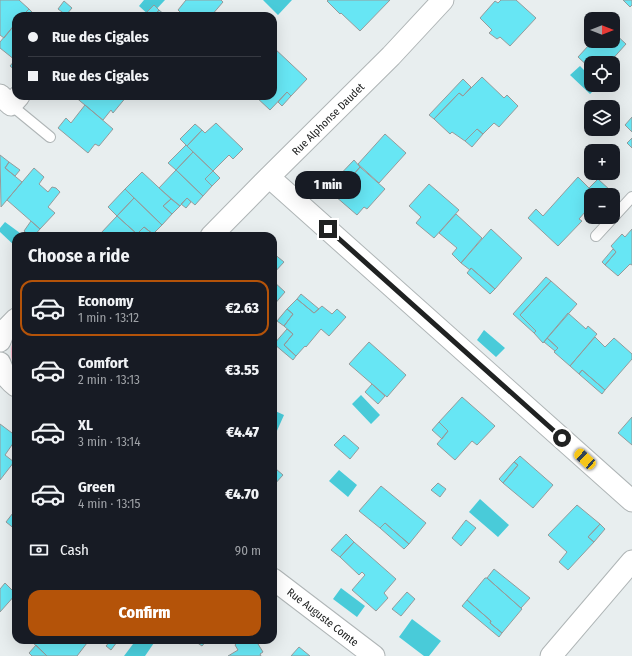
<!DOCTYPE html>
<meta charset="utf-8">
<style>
:root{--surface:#171b24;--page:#20242c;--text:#f1f3f6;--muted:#9ea1a6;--line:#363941;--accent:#b45309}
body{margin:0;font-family:"Fira Sans Condensed",sans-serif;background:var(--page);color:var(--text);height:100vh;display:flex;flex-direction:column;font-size:15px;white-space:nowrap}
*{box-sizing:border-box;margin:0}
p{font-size:13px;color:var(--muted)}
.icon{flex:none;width:22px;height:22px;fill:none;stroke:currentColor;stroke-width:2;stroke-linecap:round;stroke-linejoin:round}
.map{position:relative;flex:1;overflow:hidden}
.sheet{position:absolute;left:12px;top:232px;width:265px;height:412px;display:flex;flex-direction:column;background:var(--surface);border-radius:12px;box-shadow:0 4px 16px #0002}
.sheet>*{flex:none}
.banner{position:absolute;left:12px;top:12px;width:265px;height:88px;border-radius:12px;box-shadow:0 4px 16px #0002;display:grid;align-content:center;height:88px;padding:0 16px;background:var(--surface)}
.needle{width:26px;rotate:90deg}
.buttons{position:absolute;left:584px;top:12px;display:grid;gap:8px}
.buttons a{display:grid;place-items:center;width:36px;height:36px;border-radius:8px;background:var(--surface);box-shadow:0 4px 16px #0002;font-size:20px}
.end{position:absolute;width:18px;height:18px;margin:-9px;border:5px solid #202222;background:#fff;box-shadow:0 0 0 2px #fff}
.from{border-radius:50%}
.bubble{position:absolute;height:28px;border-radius:12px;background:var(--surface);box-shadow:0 4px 16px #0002;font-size:13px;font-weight:800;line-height:28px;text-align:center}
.car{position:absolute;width:12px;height:24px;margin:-12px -6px;border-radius:5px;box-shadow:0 0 3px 1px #0007;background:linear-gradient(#f5c518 24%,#345 0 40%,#f5c518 0 76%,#345 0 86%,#f5c518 0)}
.banner b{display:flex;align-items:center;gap:14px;height:38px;font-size:15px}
.banner b+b{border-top:1px solid var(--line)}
.banner i{width:10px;height:10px;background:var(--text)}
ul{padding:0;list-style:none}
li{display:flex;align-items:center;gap:12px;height:56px;margin:0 8px 6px;padding:0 8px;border:2px solid transparent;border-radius:12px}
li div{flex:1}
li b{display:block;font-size:15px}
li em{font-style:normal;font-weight:800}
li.current{border-color:var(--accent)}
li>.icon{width:36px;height:36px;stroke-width:1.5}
h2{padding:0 16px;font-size:18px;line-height:48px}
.pay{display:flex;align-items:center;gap:10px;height:44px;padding:0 16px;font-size:15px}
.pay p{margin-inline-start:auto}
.primary-button{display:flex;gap:8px;margin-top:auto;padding:8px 16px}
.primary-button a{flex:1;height:46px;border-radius:12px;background:var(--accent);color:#fff;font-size:16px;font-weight:800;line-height:46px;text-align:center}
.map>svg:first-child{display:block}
</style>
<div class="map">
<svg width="632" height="656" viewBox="0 0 632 656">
<rect width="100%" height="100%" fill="#e8eeef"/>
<path fill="#febed0" d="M16,334V369C8,357 10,346 16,334Z"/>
<path fill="#49cbd9" d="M144,0H165L150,16L139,6Z
M263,0H292L278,15Z
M580,66L591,77V85H599L590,94L570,75Z
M5,222L24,236H16V247L0,232V228Z
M484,330L505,348L496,357L477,340Z
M361,395L380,415L371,424L352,404Z
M273,410L284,415L276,433L273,431Z
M339,470L357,485L348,497L329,481Z
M480,499L509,525L498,537L469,512Z
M341,588L365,606L357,617L333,599Z
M412,619L441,641L429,656H424L399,637Z
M136,640H156L145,656H124Z"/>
<path fill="#67e6f4" stroke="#959b9b" d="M0,0H19L29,9L22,16H16V23L4,38L0,35Z
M186,0H221L223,2L211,16H184L178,10Z
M328,0H390L360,31L341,13L340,14L327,1Z
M501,0H516L536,18L510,46L500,37L497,39L489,33L492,30L480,18L495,1L498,3Z
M623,0H632V5L630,7Z
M64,1L72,8L66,15L58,9Z
M154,5L159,10L154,16H147L145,14Z
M29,9L32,12L30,15L31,16H22Z
M159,10L166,16H154Z
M16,23V71L10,66L15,60L0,48V42Z
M613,32L626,44L609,63H591V69L578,57L589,45L584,40L591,33V41H613Z
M273,47L307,79L291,96L287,92L270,110L255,96H273Z
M482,77L504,98L507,95L518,106L499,127L494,123L483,134L477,129L465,141L452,132L450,134L434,119L459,93L463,96Z
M463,79L471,87L463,96L459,93L434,119L429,115Z
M287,92L291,96L282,106L278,102Z
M74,96H127L113,113L111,110L103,120Z
M85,105L113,129L99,146L95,144L88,153L58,128L66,118L71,123Z
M632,117V132L625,125Z
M216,123L243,149L233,159L229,155L213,171L187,146L202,130L205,133Z
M195,124L202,130L187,146L180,139Z
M477,129L483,134L472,147L465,141Z
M385,134L406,153L379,183L358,164Z
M632,138V148L627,143Z
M186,145L193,152L176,170L168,163Z
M193,152L213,171L205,179L212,186L203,196L176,170Z
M0,155L9,162L5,168L22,182L1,207Z
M354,160L360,167L335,196L333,182Z
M9,162L20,170L15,176L5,168Z
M360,167L385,189L367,209L364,207L357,215L335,196Z
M34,168L44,177L39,184L48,192L52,187L56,188L60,192L48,207L55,213L40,229L7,200Z
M176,170L203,196L195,205L187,198L180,206L159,188Z
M213,171L220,178L212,186L205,179Z
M142,172L171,199L163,206L172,214L162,225L125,189Z
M578,177L589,188L598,179L611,191L607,195H591V205L579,219L582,221L558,246L528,218L536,209L543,216Z
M429,184L459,210L434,238L416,223L421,217L409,206Z
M125,189L134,198L117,216L108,207Z
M134,198L162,225L153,234L144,227L137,234L117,216Z
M187,198L191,202L186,208L181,204Z
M171,199L180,206L172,214L163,206Z
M456,214L482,238L461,263L452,254L457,248L439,233Z
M117,216L137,234L139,236H102L100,234Z
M31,221L40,229L34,236H30L24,231Z
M144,227L153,234L151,236H139L137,234Z
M491,229L522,258L495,289L471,268L470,270L461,263Z
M632,229V265L630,264L618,276L605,265L616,252L611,246L622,234L625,237Z
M613,249L616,252L605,265L602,262Z
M273,253L284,262L273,274Z
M471,268L495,289L490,294L467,273Z
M546,277L551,281L520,315L536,331L534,333L513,314Z
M273,281L285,292L273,306Z
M551,281L577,304L543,343L534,333L536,331L520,315Z
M301,294L319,309L314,313L297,299Z
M297,299L314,313L322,306L332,314L337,309L346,317L329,336L321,329L306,347L305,346L296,356L284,345L293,334L284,326L293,314L287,309Z
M287,309L293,314L284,326L277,321Z
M568,313L586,329L588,326L597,334L570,366L554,352L558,348L547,338Z
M287,329L293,334L284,345L296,356L293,360L274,344Z
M595,337L605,347L614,338L632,354V359L605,390L582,370L579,374L570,366Z
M547,338L558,348L555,351L544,342Z
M369,342L406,375L387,397L349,364Z
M582,370L605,390L602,394L579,374Z
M372,384L385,396L378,404L365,392Z
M462,397L495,426L477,445L472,441L455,460L437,444L448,431L439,422Z
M632,417V445L618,433Z
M439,422L448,431L442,439L432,430Z
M0,424L16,436V439L5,455L14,462L0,480Z
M344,435L359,448L350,459L334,445Z
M520,456L553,485L533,508L503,483L518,465L514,462Z
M514,462L518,465L503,483L499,479Z
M276,469L283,475L273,486V473Z
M438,483L446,489L440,497L431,490Z
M381,486L426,523L409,544L385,523L380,528L359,511Z
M577,505L600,524L588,537L594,542L568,570L559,562L567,552L548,535Z
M16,509V530L6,522Z
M466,520L476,528L461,546L452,538Z
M385,523L409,544L404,549L380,528Z
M600,524L605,529L594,542L588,537Z
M346,534L354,542L340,557L331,550Z
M354,542L396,579L384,593L388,598L376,611L352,590L365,575L362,572L359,575L340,557Z
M494,569L530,598L521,608L487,578Z
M485,578H487L522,609L502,633L490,623L491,621L467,600Z
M5,583L16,594L0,612V589Z
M407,592L415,599L401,616L392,609Z
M467,600L491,621L490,623L502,633L499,637L462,606Z
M30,640H84L87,643L77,656H47Z
M111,640H114L117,642L111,650L106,646Z
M193,640H207L202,646Z
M239,640H264L258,644L263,652L260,654L261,656H228L238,650L235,645Z
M36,645L47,656H32L29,653Z
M299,647L310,656H291Z"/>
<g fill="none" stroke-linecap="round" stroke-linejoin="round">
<g stroke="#afb5b6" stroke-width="12">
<path id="lane" d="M11,105L50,137
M596,236L632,197"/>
</g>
<g stroke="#afb5b6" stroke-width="23">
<path id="street" d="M0,95L11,105L19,96
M269,177L632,501
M211,236L269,177L391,56L443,0
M0,341L4,331L16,319
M0,363C3,373 8,380 16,386
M273,579L374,656
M551,656L632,561"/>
</g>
<use href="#lane" stroke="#fff" stroke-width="10"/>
<use href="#street" stroke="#fff" stroke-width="21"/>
</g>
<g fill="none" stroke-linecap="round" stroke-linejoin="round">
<path stroke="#202222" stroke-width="5" d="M328,229L562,438"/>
</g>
<g text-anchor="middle" stroke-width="3" stroke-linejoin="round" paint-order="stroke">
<g font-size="11" fill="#202222" stroke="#fff">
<text transform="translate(328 119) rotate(-45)" y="4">Rue Alphonse Daudet</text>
<text transform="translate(323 617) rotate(38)" y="4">Rue Auguste Comte</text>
</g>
</g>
</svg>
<div class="buttons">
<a><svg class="needle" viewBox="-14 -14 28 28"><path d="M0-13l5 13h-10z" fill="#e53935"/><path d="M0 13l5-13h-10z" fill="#9ea1a6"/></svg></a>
<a><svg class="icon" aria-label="locate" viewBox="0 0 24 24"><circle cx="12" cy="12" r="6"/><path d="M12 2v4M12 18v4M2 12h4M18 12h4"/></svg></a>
<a><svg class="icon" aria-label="layers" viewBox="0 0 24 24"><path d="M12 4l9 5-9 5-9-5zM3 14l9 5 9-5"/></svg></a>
<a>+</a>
<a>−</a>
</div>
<i class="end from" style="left:562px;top:438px"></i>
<i class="end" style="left:328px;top:229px"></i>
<div class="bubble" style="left:295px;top:171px;width:66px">1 min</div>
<i class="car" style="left:585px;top:459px;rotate:312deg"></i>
<div class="banner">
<b><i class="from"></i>Rue des Cigales</b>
<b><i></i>Rue des Cigales</b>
</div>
<section class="sheet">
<h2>Choose a ride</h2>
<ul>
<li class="current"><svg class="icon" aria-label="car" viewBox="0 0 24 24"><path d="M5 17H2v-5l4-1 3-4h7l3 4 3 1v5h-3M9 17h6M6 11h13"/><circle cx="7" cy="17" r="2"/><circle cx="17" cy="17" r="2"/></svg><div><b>Economy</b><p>1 min · 13:12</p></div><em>€2.63</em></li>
<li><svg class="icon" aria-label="car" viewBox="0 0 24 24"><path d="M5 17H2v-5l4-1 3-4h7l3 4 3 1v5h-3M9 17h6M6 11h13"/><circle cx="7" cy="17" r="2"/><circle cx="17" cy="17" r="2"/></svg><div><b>Comfort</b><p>2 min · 13:13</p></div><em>€3.55</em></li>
<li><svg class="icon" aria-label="car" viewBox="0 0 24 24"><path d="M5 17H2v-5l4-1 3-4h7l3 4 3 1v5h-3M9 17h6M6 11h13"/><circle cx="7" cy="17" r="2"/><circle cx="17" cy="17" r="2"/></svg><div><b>XL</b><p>3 min · 13:14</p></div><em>€4.47</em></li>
<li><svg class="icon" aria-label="car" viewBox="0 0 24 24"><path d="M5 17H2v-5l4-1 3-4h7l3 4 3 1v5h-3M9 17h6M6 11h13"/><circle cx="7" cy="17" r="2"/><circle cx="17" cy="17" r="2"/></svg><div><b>Green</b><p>4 min · 13:15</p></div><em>€4.70</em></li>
</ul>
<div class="pay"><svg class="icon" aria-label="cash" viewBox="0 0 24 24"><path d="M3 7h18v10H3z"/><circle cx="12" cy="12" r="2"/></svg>Cash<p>90 m</p></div>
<div class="primary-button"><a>Confirm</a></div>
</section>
</div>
